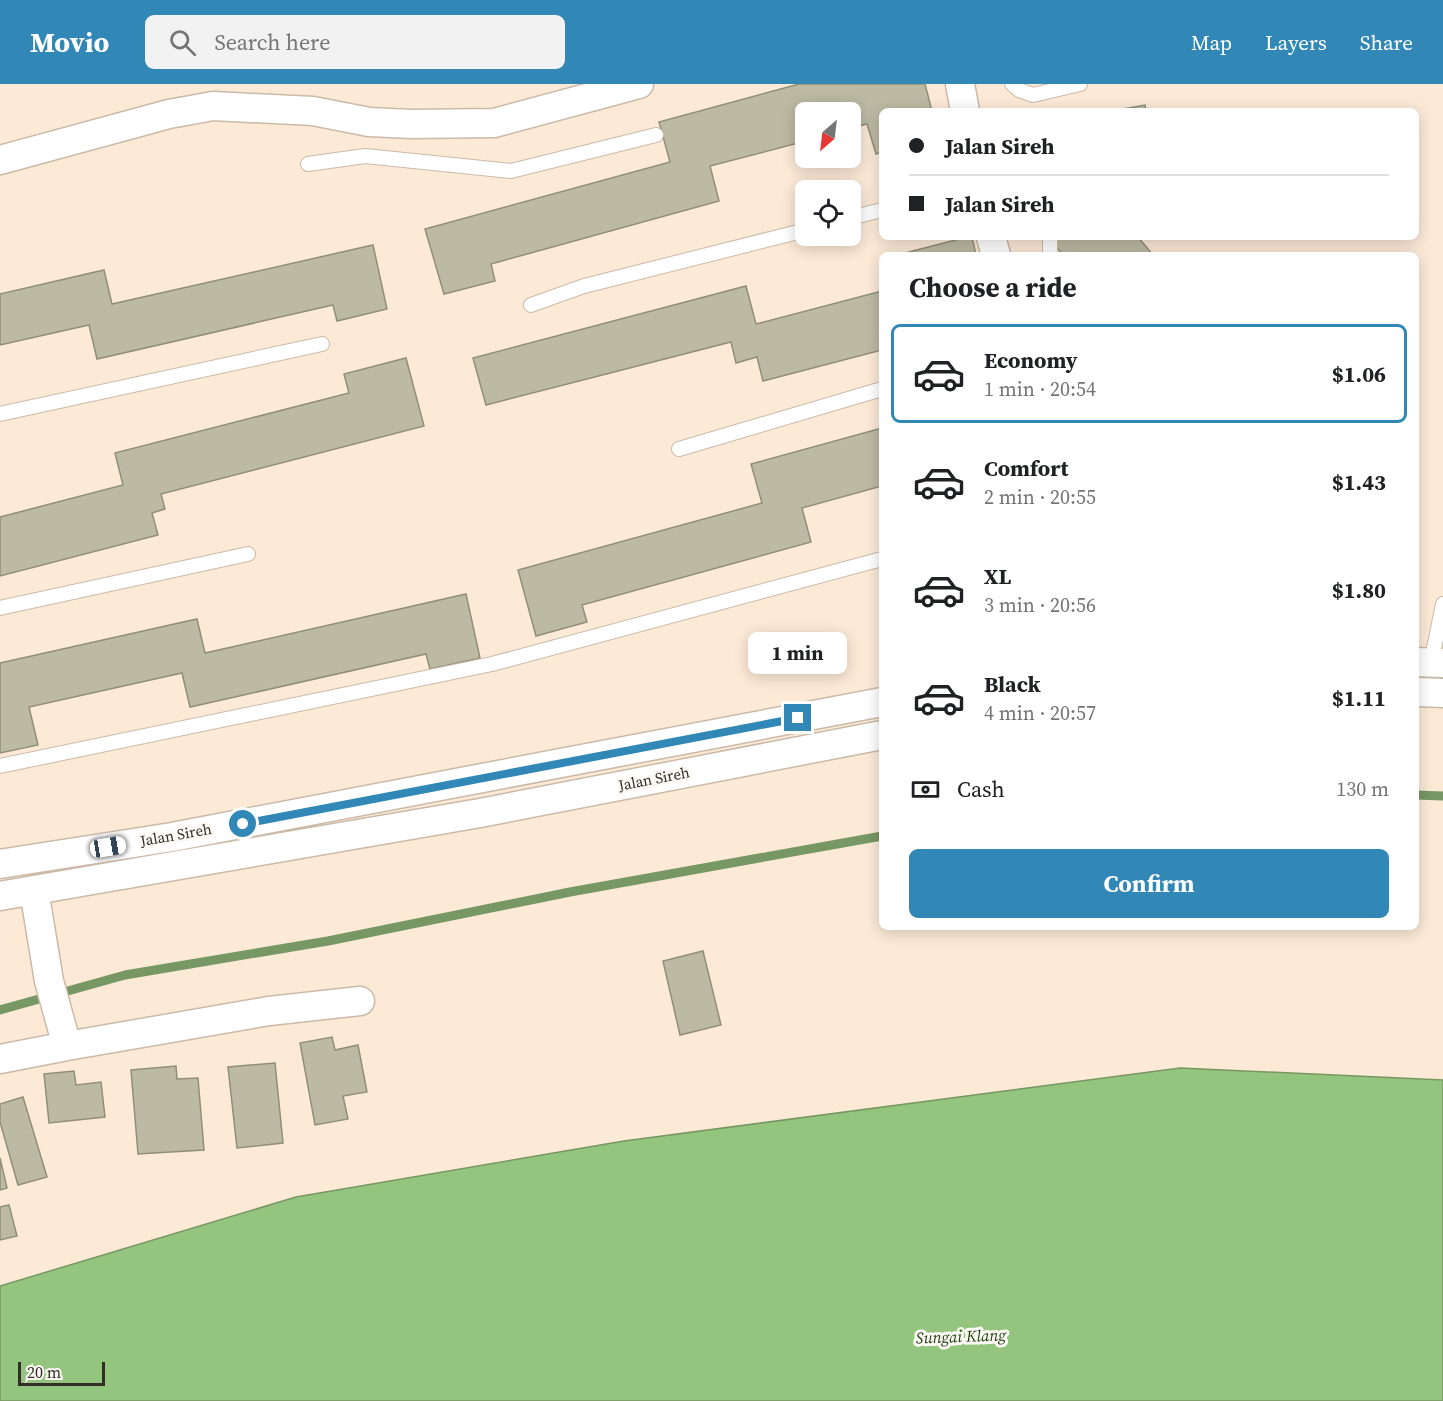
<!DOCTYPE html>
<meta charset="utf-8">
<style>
:root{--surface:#fff;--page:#f2f2f2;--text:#202124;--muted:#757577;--line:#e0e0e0;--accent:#3187b6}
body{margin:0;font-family:"Source Serif 4",serif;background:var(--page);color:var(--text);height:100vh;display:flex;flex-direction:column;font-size:22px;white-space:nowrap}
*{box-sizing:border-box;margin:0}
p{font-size:20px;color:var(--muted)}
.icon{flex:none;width:33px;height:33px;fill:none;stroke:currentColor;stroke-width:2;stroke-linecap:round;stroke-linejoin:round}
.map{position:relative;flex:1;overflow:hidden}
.details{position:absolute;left:879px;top:168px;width:540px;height:678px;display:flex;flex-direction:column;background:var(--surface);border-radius:9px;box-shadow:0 3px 15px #0003}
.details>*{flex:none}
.top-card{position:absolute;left:879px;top:24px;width:540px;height:132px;border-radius:9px;box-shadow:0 3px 15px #0003;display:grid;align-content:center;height:132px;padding:0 30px;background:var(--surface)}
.needle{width:39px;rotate:208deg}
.buttons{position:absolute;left:795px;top:18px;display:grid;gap:12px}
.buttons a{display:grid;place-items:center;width:66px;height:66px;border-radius:9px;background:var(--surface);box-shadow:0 3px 15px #0003;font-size:30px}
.scale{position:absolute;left:18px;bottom:15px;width:87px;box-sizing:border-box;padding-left:6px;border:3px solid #342d26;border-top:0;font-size:16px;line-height:21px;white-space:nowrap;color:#342d26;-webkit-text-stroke:4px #fdfaf6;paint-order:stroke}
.end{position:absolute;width:27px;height:27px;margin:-14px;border:8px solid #3187b6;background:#fff;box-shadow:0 0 0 3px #fff}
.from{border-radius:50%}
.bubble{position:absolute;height:42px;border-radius:9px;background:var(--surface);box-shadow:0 3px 15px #0003;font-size:20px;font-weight:700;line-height:42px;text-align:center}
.car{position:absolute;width:18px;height:36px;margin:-18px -9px;border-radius:8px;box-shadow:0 0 4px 2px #0007;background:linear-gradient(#fff 24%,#345 0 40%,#fff 0 76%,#345 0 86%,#fff 0)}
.top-card b{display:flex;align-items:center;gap:21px;height:57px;font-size:22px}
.top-card b+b{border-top:2px solid var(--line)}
.top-card i{width:15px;height:15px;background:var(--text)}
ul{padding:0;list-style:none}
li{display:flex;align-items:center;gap:18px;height:99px;margin:0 12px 9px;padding:0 18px;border:3px solid transparent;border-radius:9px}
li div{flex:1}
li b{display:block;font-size:22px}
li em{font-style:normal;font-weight:700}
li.selected{border-color:var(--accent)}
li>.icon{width:54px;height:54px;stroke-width:1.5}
h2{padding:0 30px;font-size:27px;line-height:72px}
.pay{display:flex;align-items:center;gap:15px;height:66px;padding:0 30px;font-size:22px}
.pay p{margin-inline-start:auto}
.cta{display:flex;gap:12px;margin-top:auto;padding:12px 30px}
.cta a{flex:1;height:69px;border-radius:9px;background:var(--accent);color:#fff;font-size:24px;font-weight:700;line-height:69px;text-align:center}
header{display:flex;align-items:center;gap:36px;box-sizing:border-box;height:84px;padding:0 30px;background:var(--accent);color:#fff}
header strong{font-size:28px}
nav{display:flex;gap:33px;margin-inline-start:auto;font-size:21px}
.search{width:420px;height:54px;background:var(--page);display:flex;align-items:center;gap:15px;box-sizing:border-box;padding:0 21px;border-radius:9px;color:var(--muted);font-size:22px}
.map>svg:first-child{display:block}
</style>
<header>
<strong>Movio</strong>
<div class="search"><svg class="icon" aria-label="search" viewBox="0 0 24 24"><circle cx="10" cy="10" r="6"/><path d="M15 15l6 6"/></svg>Search here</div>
<nav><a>Map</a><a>Layers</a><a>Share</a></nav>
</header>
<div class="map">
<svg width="1443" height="1317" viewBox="0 0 1443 1317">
<rect width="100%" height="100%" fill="#fcead7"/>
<path fill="#94c57f" stroke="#779764" stroke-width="1.5" d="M1180,984L1443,996V1317H0V1202L296,1113L624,1057Z"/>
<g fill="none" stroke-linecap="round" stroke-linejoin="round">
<path stroke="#779764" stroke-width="9" d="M1416,711L1443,712
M0,926L125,891L328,857L570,808L882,752"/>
</g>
<path fill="#bcbaa3" stroke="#918f79" stroke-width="1.5" d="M799,0H925L932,27H882V68L876,70L867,40L850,44V28H806V57L710,82L719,117L491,180L495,197L444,210L425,145L670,78L659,38Z
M1145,21L1146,27H1112Z
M967,153H972L976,171H906L905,169Z
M1059,153H1138L1153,171H1063L1053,158Z
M373,161L387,225L337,237L333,221L97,275L89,241L0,261V210L104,186L112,220Z
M746,202L756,240L882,207V266L763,297L757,273L736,279L731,258L486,321L473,274Z
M406,274L424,342L161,410L165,425L152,429L158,451L0,492V433L123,401L115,369L349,309L344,290Z
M882,344V402L802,424L811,458L582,521L587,538L536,552L518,486L762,419L751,380Z
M466,510L480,574L430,585L426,570L190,623L182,589L29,623L38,661L0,669V579L197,535L205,569Z
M703,867L721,941L680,951L663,877Z
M332,953L335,966L358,961L367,1008L343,1012L348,1035L315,1041L300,959Z
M275,979L283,1059L237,1064L228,983Z
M176,982L177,995L198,994L204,1066L138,1070L131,986Z
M74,987L76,1001L101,998L105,1033L49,1039L44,990Z
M23,1013L47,1093L18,1101L0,1038V1020Z
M0,1074L7,1104L0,1106Z
M9,1121L17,1152L0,1156V1123Z"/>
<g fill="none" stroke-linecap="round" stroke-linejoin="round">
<g stroke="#cbbaa8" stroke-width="16">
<path id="lane" d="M1012,0L1019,6L1033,11L1080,0
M308,80L365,72L511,87L656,51
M850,134L882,126
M1050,153V171
M531,221L584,202L806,146
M0,330L322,260
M679,365L882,305
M0,524L248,470
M1431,579L1443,520
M0,682L492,580L882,475"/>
</g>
<g stroke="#cbbaa8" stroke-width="31">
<path id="street" d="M960,0L965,27
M0,76L169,30L213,22L313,27L369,38L412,40L494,39L639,0
M991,153L996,171
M1416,578L1443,579
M1416,608L1443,609
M0,780L172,753L882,618
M0,812L480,729L882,651
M67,962L269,927L360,917
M0,975L67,962L49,897L34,806"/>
</g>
<use href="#lane" stroke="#fff" stroke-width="14"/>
<use href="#street" stroke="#fff" stroke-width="28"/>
</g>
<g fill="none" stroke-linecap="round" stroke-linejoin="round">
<path stroke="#3187b6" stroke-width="8" d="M243,740L798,634"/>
</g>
<g text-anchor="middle" stroke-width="6" stroke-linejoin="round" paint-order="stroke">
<g font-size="15" fill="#342d26" stroke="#fdfaf6">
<text transform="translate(654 695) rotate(-11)" y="5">Jalan Sireh</text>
<text transform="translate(176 751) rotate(-10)" y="5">Jalan Sireh</text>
</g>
<g font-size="16" font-style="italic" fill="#1d3d0c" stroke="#fdfaf6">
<text transform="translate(961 1252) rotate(-2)" y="6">Sungai Klang</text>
</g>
</g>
</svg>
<div class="buttons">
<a><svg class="needle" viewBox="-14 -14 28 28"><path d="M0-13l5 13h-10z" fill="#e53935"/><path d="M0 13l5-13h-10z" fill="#757577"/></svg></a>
<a><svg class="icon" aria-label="locate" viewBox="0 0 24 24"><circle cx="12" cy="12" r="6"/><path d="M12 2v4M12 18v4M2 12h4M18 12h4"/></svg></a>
</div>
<div class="scale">20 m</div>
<i class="end from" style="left:243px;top:740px"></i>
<i class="end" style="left:798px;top:634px"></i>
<div class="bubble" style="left:748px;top:548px;width:99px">1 min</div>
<i class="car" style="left:108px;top:763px;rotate:81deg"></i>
<div class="top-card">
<b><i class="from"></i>Jalan Sireh</b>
<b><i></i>Jalan Sireh</b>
</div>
<section class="details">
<h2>Choose a ride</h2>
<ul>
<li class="selected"><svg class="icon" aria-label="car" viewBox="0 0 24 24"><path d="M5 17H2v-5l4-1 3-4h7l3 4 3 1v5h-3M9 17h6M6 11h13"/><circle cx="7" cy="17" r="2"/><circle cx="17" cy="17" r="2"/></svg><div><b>Economy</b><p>1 min · 20:54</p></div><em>$1.06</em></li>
<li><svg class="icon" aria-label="car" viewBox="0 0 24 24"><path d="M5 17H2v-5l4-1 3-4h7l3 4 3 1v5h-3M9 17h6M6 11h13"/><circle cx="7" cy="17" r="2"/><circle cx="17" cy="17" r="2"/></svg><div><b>Comfort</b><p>2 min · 20:55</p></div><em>$1.43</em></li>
<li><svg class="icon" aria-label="car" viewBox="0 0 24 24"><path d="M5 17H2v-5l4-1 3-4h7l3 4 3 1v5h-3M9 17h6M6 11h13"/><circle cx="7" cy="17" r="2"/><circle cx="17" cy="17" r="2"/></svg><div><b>XL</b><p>3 min · 20:56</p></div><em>$1.80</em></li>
<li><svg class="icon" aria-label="car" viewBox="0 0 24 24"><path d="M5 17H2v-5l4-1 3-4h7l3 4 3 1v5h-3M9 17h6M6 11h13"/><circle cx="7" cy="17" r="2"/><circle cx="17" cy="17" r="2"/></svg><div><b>Black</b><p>4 min · 20:57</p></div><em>$1.11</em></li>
</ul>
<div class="pay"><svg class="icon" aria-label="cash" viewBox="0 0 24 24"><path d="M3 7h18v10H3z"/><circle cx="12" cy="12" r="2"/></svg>Cash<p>130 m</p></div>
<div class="cta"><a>Confirm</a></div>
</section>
</div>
